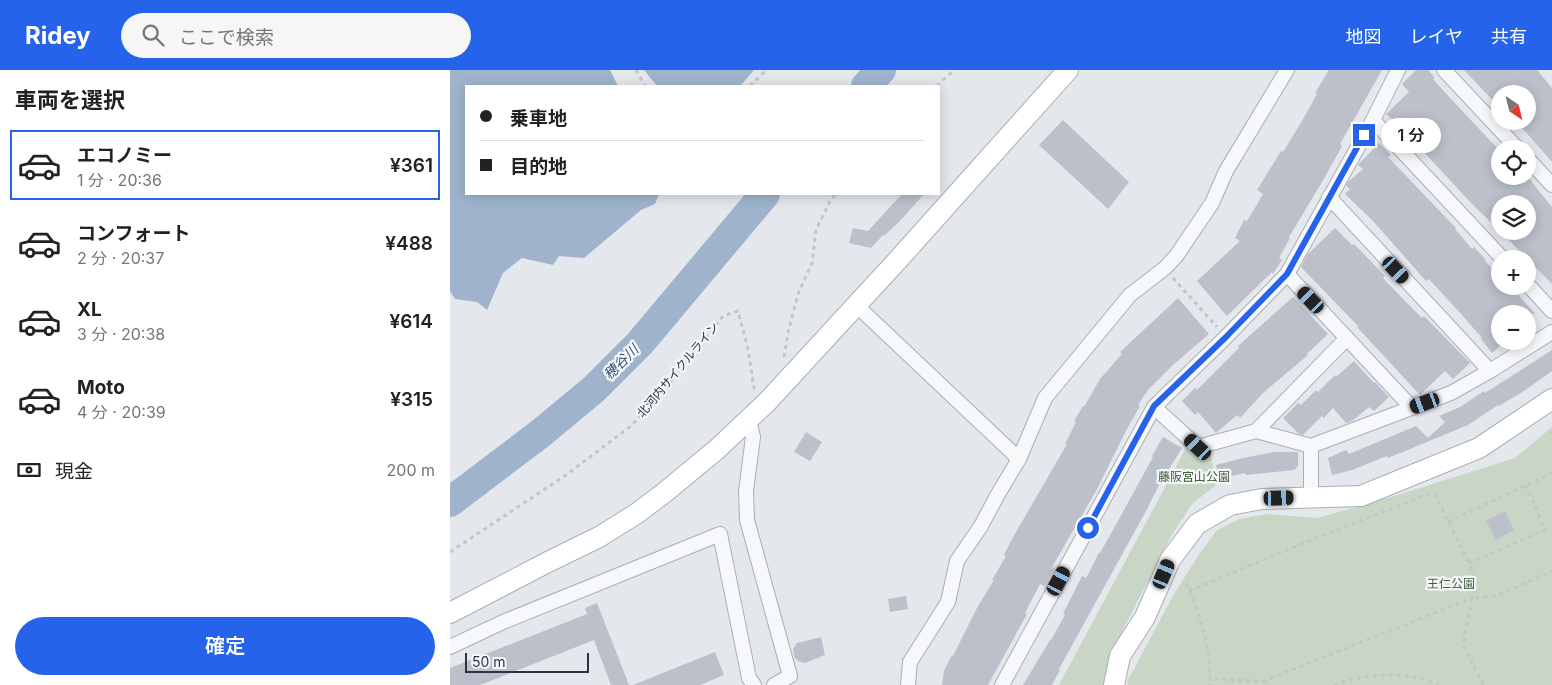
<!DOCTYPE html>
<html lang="ja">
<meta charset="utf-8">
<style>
:root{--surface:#fff;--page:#f6f6f6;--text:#222;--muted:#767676;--line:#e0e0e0;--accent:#2563eb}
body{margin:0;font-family:Inter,"Noto Sans JP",sans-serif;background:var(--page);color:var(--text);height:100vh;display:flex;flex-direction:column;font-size:19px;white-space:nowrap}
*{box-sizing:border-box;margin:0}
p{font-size:16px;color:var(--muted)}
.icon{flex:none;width:28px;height:28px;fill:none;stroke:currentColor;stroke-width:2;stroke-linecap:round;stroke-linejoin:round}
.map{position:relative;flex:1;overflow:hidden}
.side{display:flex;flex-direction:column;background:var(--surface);width:450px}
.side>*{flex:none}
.top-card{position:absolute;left:15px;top:15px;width:475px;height:110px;border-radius:0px;box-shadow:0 2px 12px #0003;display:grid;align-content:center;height:110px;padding:0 15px;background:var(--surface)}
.needle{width:32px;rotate:145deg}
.tools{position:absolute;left:1041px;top:15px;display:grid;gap:10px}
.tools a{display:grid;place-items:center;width:45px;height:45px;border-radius:50%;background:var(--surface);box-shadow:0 2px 12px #0003;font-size:25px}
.scale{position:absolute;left:15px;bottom:12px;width:124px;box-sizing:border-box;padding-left:5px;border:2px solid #2b3445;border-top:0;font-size:14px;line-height:18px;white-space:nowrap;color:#2b3445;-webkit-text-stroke:4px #f4f6f9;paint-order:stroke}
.end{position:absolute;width:22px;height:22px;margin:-11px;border:6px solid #2563eb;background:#fff;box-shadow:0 0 0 2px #fff}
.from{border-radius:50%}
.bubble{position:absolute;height:35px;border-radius:18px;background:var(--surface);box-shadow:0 2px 12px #0003;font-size:16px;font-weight:600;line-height:35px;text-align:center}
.car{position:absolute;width:15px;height:30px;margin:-15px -8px;border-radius:6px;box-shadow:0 0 4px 1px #0007;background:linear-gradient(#222 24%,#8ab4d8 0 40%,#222 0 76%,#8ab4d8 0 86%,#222 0)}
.top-card b{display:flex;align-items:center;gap:18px;height:48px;font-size:19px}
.top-card b+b{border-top:1px solid var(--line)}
.top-card i{width:12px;height:12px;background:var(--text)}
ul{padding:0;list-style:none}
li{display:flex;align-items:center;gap:15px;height:70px;margin:0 10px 8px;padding:0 5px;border:2px solid transparent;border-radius:0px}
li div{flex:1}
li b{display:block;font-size:19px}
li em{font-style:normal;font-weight:600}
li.current{border-color:var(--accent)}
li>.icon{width:45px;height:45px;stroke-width:1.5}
h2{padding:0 15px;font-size:22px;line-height:60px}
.pay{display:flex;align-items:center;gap:12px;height:55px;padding:0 15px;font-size:19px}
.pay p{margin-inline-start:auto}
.button{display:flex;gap:10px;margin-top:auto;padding:10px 15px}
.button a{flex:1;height:58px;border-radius:30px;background:var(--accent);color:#fff;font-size:20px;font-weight:600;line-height:58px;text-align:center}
header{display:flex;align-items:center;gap:30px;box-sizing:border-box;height:70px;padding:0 25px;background:var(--accent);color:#fff}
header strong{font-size:24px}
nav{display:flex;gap:28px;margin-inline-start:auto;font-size:18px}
.search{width:350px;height:45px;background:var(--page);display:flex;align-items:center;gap:12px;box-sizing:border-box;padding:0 18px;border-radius:28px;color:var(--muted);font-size:19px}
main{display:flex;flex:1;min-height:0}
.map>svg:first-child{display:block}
</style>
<header>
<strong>Ridey</strong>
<div class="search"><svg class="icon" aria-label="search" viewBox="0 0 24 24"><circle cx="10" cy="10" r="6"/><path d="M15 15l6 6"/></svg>ここで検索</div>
<nav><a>地図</a><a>レイヤ</a><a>共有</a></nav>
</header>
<main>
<section class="side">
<h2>車両を選択</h2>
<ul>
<li class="current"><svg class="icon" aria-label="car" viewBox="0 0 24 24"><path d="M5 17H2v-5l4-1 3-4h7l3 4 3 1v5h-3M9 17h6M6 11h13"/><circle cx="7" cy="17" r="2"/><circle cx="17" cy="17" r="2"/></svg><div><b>エコノミー</b><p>1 分 · 20:36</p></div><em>¥361</em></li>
<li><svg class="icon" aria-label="car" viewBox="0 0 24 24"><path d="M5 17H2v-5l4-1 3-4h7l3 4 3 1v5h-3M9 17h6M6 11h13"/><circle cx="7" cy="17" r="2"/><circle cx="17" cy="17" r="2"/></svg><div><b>コンフォート</b><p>2 分 · 20:37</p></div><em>¥488</em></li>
<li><svg class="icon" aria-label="car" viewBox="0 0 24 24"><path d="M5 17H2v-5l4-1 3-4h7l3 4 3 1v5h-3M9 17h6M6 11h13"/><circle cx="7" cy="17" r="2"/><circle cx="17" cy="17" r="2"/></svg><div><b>XL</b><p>3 分 · 20:38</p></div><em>¥614</em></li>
<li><svg class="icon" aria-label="car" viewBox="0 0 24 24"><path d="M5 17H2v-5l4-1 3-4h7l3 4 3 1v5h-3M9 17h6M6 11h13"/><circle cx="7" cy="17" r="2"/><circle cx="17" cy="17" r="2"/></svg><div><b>Moto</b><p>4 分 · 20:39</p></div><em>¥315</em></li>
</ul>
<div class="pay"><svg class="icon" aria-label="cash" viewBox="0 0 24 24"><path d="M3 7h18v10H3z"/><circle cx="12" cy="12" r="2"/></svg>現金<p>200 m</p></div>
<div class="button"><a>確定</a></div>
</section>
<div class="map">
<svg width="1102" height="615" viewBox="0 0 1102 615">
<rect width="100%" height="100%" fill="#e4e7ec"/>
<path fill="#c9d6c5" d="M1102,357V615H678L677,612L724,524L748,486L767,460L789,449L817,444L868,448L951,424L1065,388Z
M736,378L748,383L760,380L766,415L742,434L720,468L660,585L653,615H609Z"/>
<path fill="#9fb4cc" d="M0,0H160L168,16H16V124H209L205,134L191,140L134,188L109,186L103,195L72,188L53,203L37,240L27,232L5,229L0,221Z
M194,0H304L290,16H207Z"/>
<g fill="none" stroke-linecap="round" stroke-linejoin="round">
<path stroke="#9fb4cc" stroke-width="30" d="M416,16L431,0
M0,432L91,363L144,319L190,273L315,124"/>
</g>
<path fill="#bbc0ca" d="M879,0H932L890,74L892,76L875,107L839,167L840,168L829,188L832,190L823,204L822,202L777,246L747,211L790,171L785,168L794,150L797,151L813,124L807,120L831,81L833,82L852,51L867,24L865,23Z
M966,0H978L985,8L983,9L1000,28L1050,81V106H1077L1102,137V214L1050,161H1078V134H1050V161L1022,134L948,54L936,44L959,22L952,14Z
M1014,0H1087L1102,18V92L1066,51H1078V24H1050V38Z
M613,50L679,112L658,139L589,75Z
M929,73L941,85L938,87L1006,158L1005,159L1022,179L1024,177L1036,190L1035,191L1050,207V216H1061L1085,244H1050V276L1042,283L1031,269L1032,268L1012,245L979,209L976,211L923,151L895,124L900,119L896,116L898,112L913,99L908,95Z
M452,124H474L451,150L434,166L433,165L421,178L399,173L403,158L418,161Z
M885,158L902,175L904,174L935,206L933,208L955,231L972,248L974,246L1020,293L1003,309L995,301L970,325L907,257L908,256L851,197L857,185Z
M843,227L878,264L857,284L858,285L814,322L790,348L787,345L766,363L748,342L745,345L732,331L745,318L747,320L789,278L788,276Z
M728,228L759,264L724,294L698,320L688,335L690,336L677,359L646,421L602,497L604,498L594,516L590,514L575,543L577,544L538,615H492L494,601L502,585L503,586L528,536L544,510H542L556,486L554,485L562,469L617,374H615L626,352L624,351L633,336L634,337L650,309L672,284L670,282Z
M1102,280V301L1074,321L1049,336L1048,335L1018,355L938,388L937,386L902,400L882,405L878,388L896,380L899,384L966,356L978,368L995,352L989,346L1010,337L1034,321L1035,323Z
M904,291L924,313L925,312L939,327L924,341L919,337L902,351L896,353L883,338L874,348L872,346L853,365L849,364L833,348L848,333L851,335L866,320L868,322L885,305L886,307Z
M356,362L372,372L360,391L344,382Z
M713,367L732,378L709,415L696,441L609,599L610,600L602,615H573L600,570H601L615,545L613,544L632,506L636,508L649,483H650L663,460L703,387L702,386Z
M825,382H848V396L844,400L796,405L795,403L769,409L766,395L793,388Z
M1055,441L1064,460L1046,470L1036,451Z
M456,526L458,539L440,542L438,529Z
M147,533L179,615H161L144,570L30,615H0V598L137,544L135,538Z
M371,567L375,585L355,593L348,591L346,589L344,586L343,579L347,573Z
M265,582L274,605L250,615H183Z"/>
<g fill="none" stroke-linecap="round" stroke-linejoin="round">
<g stroke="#a9aeb7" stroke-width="16">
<path id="street" d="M994,0L1068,79
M923,50L1053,189
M1078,89L1102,115
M879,127L1040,301
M837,204L962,338
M1078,215L1102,241
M406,235L569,389
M704,337L748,377L806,361L897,268
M299,349L303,367L296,421L297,450L340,606L324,615
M806,361L861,376L1001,323L1040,301L1102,262
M861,427V376
M0,577L53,552L270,464L299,608L304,615
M458,615L460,592L498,532L507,491L531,456L548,424L569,389L595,328L680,225L715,198L727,185L762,133L776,101L837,0
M552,615L704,337L776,267L837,204L923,50L948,0"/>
</g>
<g stroke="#a9aeb7" stroke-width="22">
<path id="secondary" d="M0,543L98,492L149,467L186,444L214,423L266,380L317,332L446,192L618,0
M664,615L670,586L695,547L720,490L747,454L780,435L812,429L911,426L1029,378L1102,329"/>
</g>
<path stroke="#c2c5cb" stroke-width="3" stroke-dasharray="4 4" stroke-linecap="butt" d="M186,0L195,16
M300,16L316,0
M487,16L504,0
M723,208L767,257
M334,287L338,263L348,224L362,193L366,160L381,129L386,124
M998,452L1102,403
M0,482L116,405L181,356L223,309L273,246L288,241L298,279L304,318L306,317
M1019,493L1095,460L1076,415
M736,514C752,545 760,581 760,615
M739,521L851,474L979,424L985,425L1019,493L1027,515L1022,528L814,611L760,609
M884,615C909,605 943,602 969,608C975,609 982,613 988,615
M1033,615L1013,574L1022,528L1046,526L1102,501"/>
<use href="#street" stroke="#f7f8fa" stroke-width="14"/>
<use href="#secondary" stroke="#fff" stroke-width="20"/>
</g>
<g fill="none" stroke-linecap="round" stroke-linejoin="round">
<path stroke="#2563eb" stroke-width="6" d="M638,458L704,336L776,267L837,204L914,65"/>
</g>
<g text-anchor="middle" stroke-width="4.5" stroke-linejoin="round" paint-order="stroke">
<g font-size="12" fill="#2b3445" stroke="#f4f6f9">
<text transform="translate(228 300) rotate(-50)" y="4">北河内サイクルライン</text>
</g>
<g font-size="12" fill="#3f6138" stroke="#f4f6f9">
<text x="744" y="411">藤阪宮山公園</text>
<text x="1001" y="518">王仁公園</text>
</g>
<g font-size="14" font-style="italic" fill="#34527a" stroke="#f4f6f9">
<text transform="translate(171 292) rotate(-45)" y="5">穂谷川</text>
</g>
</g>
</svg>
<div class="tools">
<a><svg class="needle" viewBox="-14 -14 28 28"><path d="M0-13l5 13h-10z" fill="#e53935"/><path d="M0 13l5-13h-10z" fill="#767676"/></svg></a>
<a><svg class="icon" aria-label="locate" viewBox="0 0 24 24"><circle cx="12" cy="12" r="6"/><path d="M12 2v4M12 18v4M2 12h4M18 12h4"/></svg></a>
<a><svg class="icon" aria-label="layers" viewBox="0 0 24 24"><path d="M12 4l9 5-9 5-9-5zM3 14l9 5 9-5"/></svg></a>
<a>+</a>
<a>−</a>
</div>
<div class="scale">50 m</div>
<i class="end from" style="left:638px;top:458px"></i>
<i class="end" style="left:914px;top:65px"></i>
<div class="bubble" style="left:931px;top:48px;width:60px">1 分</div>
<i class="car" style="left:946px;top:200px;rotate:137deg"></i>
<i class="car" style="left:861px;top:230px;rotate:316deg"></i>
<i class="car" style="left:975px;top:333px;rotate:250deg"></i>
<i class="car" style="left:748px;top:377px;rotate:313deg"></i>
<i class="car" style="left:829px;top:428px;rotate:88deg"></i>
<i class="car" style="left:714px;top:504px;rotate:23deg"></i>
<i class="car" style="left:609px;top:511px;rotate:28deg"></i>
<div class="top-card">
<b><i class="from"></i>乗車地</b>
<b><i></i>目的地</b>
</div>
</div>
</main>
